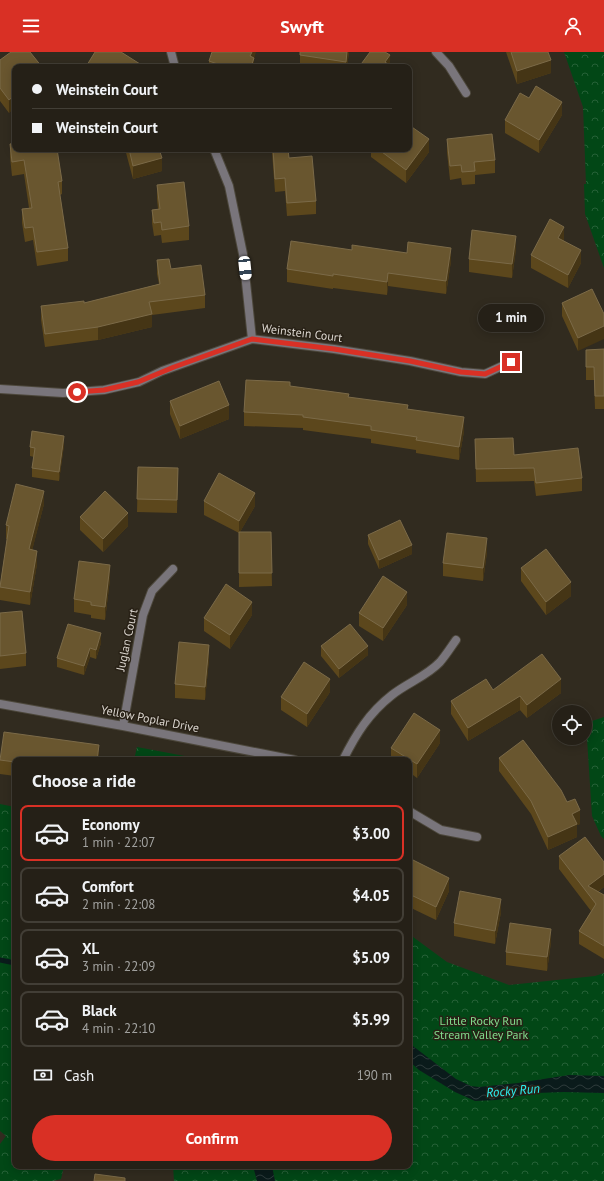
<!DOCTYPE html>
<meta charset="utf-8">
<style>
:root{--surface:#252017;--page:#312d24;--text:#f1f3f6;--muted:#a3a3a1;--line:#423e36;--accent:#d93025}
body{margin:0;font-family:"PT Sans",sans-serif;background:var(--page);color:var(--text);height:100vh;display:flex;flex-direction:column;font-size:15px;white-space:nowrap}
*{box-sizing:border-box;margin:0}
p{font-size:13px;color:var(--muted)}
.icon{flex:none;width:22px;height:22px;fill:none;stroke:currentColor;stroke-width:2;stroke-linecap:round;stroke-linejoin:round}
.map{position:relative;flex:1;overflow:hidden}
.drawer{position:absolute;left:12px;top:705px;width:400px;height:412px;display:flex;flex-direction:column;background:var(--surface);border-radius:8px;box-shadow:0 2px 10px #0003,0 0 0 1px var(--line)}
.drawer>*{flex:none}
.banner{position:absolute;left:12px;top:12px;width:400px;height:88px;border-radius:8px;box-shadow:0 2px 10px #0003,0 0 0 1px var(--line);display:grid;align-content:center;height:88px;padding:0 20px;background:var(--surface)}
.buttons{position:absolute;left:552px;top:653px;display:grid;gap:8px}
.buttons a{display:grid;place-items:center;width:40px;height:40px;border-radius:50%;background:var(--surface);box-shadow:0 2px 10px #0003,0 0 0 1px var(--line);font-size:20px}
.end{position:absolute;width:18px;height:18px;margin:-9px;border:5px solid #d93025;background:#fff;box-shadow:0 0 0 2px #fff}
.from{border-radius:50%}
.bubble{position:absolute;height:28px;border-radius:14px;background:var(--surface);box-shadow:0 2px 10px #0003,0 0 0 1px var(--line);font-size:13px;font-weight:700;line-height:28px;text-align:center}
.car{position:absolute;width:12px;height:24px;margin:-12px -6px;border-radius:5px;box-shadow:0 0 3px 1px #0007;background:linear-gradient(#fff 24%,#345 0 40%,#fff 0 76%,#345 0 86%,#fff 0)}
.banner b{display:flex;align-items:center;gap:14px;height:38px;font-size:15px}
.banner b+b{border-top:1px solid var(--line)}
.banner i{width:10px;height:10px;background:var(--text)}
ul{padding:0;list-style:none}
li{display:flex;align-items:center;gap:12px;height:56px;margin:0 8px 6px;padding:0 12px;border:2px solid var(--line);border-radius:8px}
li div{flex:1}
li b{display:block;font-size:15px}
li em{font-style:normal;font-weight:700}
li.active{border-color:var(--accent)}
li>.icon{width:36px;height:36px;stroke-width:1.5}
h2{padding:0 20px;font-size:18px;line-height:48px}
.pay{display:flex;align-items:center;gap:10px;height:44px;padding:0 20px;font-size:15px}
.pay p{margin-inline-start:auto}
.primary-button{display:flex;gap:8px;margin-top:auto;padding:8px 20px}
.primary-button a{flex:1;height:46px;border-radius:24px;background:var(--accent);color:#fff;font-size:16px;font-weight:700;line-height:46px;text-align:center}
header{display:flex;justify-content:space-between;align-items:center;height:52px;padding:0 20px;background:var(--accent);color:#fff;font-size:18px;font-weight:700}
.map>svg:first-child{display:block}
</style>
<header><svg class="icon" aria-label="menu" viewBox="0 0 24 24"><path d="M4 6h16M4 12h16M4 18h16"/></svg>Swyft<svg class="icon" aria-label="person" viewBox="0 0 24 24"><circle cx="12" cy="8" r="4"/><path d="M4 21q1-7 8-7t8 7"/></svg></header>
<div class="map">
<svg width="604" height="1129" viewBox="0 0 604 1129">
<defs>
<pattern id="forest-crowns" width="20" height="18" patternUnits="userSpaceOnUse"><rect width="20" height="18" fill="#024716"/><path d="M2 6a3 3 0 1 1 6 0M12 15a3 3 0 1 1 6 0" fill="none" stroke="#266137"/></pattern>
<pattern id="water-waves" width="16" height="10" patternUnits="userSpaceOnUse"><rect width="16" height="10" fill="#0a1b1b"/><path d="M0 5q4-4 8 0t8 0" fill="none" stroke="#2d3b3b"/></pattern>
</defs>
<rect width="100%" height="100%" fill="#312b1f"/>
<path fill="url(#forest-crowns)" d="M564,0H604V216L585,162L584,132H586L583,55Z
M604,665V787L601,784L592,764L586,671Z
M137,695L206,708H134Z
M0,752L15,755V1114H64L61,1127L53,1129H0V1092L6,1084L0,1079Z
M409,882L447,910L509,933L595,924L604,921V1129H265L260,1114H409Z
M173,1114H260L264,1129H174Z"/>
<path fill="url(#water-waves)" d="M409,991L456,1027L471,1034L479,1035L518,1031L569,1023L604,1024V1041L564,1040L536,1041L496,1048L475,1049L455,1040L419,1018L409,1009Z
M253,1114H272L275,1129H257Z"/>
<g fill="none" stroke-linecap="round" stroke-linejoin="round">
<path stroke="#0a1b1b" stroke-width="5" d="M0,908L15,911"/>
<g stroke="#4c473b" stroke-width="10">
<path id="street" d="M171,0L175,15
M436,0L449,14L466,41
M214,97L229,134L243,202L252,287
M0,337L63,341L104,338L139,330L162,319L252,287L334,297L410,309L461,320L485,322L511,310
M0,652L123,674L295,708
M123,674L143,563L152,539L173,517
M343,708C356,682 369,661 392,643C407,631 427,624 440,610C446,603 451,595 456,588
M409,759L441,778L477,785"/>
</g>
<use href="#street" stroke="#79757b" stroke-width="8"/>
</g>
<path fill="#5c471c" d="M349,0L347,15H300V3Z
M506,0H548L551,21L517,32Z
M254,7V15H209V9Z
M0,8L42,15L9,61L0,49Z
M529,46L562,63L539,101L505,81V68Z
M447,87L495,108V121L475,123V132L462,133L461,126L450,128L447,100Z
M10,92L62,129V142L60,143L68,196V209L37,214L33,188L25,190L22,171V157L29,156L24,122L12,124L10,105Z
M125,97H159L162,119L133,127Z
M258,97H288L289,106L316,149V162L287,164L285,139L275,140L272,100L259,101Z
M371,97H409L429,100L406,131L371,105Z
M157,133L189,174V188L162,191L161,183L154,184L152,171V158L158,157L157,147Z
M564,188V189L581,211L568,236L531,216V203Z
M516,197L512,226L469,220V207Z
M352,198L451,209L446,242L388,234L387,243L333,236V237L287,230V217Z
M157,208L171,217L205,243V256L152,263V275L98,288L45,295L41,268V254L84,251L159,232L157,222Z
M592,237L578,299L562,264V251Z
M604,297V357H595L594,328H586V298Z
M290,334L349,345L408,357L464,379L459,408L416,401V398L371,391V387L303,378V376L244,374V360Z
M170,349L229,367L180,387L170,362Z
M475,387L514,403L582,426V439L536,444L534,429L476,430Z
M64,393L59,429L32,425V416L34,405L30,404V395Z
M138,415L178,416L177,461L137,460Z
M204,449L255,454L240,480H271L272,534L239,535V481L204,463Z
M44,452L32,498L37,512L30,553L0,548V533L7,487H6V473Z
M80,465L128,474L103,500L80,478Z
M368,483L412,502L379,517L368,492Z
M487,500L483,529L443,524V511Z
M521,516L571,544L546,563L521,529Z
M110,527L105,568L91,566V563L74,560V547Z
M407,553L383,589L359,574V561Z
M0,561L26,601V614L0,617Z
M252,563L230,597L204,579V566Z
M101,591L96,607L90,605L84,623L57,615V606Z
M321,594L368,603L339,626L321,604Z
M209,607L205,648L175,646V632Z
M493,638L561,641L527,666L520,658L468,689L451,662V649Z
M330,640L307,675L281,658V645Z
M440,691L417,726L409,720V708H391V696Z
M99,706L15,708V724L0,722V708Z
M499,706L567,750L580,772L577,773V785L548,798L531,762L499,719Z
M559,804L604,810V835L598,840L604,843V907L579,892V879L591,859L559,817Z
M409,811L449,839L436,868L409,855Z
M501,860L495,892L454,884V871Z
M551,890L547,919L506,913V900Z"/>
<path fill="#453515" d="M252,0H256L254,7V15H250V4Z
M347,0H349L347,15H346Z
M390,3V15L385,10Z
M551,8V21L517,32V19Z
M15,43V56L9,61V48Z
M562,50V63L539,101V88Z
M429,87V100L406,131V118Z
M162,106V119L133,127V114Z
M564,175V188L558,199V186Z
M516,184V197L512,226V212Z
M451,196V209L446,242V229Z
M581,198V211L568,236V223Z
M388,221V234L387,243V230Z
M152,262V275L98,288V275Z
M604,274V287L578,299V286Z
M229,353V367L180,387V374Z
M464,365V379L459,408V395Z
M64,384V393L59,429V420Z
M44,439V452L29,511V497Z
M255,441V454L239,482V469Z
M128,461V474L103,500V487Z
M487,486V500L483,529V516Z
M412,493V502L379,517V508Z
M37,499V512L30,553V540Z
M110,513V527L105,568V555Z
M571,530V544L546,563V550Z
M407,540V553L383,589V576Z
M252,550V563L230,597V583Z
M101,581V591L96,607V598Z
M209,593V607L205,648V635Z
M368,594V603L339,626V617Z
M90,596V605L84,623V614Z
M330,627V640L307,675V662Z
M561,627V641L527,666V653Z
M520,644V658L468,689V676Z
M440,678V691L417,726V712Z
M99,693V706L98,708H97Z
M580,758V772L577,773V785L548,798V785L572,762Z
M604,822V835L590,845L588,834Z
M449,826V839L436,868V855Z
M501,847V860L495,892V879Z
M551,877V890L547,919V905Z"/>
<path fill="#69562f" stroke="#7b6a48" d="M11,0H30L42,15H15V43L9,48L0,36V8Z
M95,0H121L140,12L138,15H90L87,13Z
M212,0H252L250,4L254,6L251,15H226L209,9Z
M300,0H347L346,10L300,3Z
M370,0H385L390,3L385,10L392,15H359Z
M511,0H548L551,8L517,19Z
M536,34L562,50L539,88L505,68L520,41L529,46Z
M409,73L429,87L406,118L378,97H409Z
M492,82L495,108L474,110L475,119L462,120L461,113L450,114L447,87Z
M15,91V97H57L62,129L58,130L68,196L37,200L33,175L25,176L22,157L32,156L24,108L12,110L10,92Z
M129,97H159L162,106L133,114Z
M273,97H288L289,106L312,104L316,149L287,151L285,126L275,127Z
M184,130L189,174L162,178L161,170L154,171L152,158L160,157L157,133Z
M550,167L564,175L558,186L581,198L568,223L531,203Z
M472,178L516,184L512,212L469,207Z
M291,189L352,198V193L407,201L408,190L451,196L446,229L388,221L387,230L333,222V224L287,217Z
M169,207L171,217L201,213L205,243L149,250L152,262L98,275L45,282L41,254L84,249V251L160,232L157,208Z
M592,237L604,262V274L578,286L562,251Z
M604,297V344H595L594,315H586V298Z
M246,328L290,330V334L349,342L348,345L408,353L407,357L464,365L459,395L416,388L417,385L371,378V374L303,365V363L244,360Z
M219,329L229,353L180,374L170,349Z
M32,379L64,384L59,420L32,416L35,396L30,395Z
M513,386L514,403L578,396L582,426L536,431L534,416L476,417L475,387Z
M138,415L178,416L177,448L137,447Z
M219,421L255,441L239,469L204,449Z
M16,432L44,439L29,497L37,499L30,540L0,535L9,474L6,473Z
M105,439L128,461L103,487L80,465Z
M400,468L412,493L379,508L368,483Z
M239,480H271L272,521H239Z
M447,481L487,486L483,516L443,511Z
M546,497L571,530L546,550L521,516Z
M79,509L110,513L105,555L91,553V550L74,547Z
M383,524L407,540L383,576L359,561Z
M226,532L252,550L230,583L204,566Z
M22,559L26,601L0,604V561Z
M68,572L101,581L96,598L90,596L84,614L57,606Z
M350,572L368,594L339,617L321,594Z
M179,590L209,593L205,635L175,632Z
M542,602L561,627L527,653L520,644L468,676L451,649L486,627L493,638Z
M304,610L330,627L307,662L281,645Z
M414,661L440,678L417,712L391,696Z
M4,680L99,693L97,708H15V710L0,708Z
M523,688L561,738L567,750L575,747L580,758L572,762L577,772L548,785L531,749L499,706Z
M585,785L604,810V822L588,834L604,843V894L579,879L596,852L559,804Z
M411,807L449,826L436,855L409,842V811Z
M460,839L501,847L495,879L454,871Z
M510,871L551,877L547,905L506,900Z
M95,1122L125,1126V1129H94Z"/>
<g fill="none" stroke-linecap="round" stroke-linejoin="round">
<path stroke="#d93025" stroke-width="5" d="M77,340L104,338L138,330L174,315L252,287L334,297L410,309L461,320L485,322L511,310"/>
</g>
<g text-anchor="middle" stroke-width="3" stroke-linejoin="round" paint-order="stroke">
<g font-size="12" fill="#dcd7d0" stroke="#282116">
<text transform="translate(302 281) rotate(7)" y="4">Weinstein Court</text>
<text transform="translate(127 588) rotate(-78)" y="4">Juglan Court</text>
<text transform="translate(150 667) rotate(11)" y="4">Yellow Poplar Drive</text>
</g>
<g font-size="12" fill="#81dd8d" stroke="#282116">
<text x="481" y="973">Little Rocky Run<tspan x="481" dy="14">Stream Valley Park</tspan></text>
</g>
<g font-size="13" font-style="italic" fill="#2bf2f4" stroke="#282116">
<text transform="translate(513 1038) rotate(-5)" y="5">Rocky Run</text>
</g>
</g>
</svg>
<div class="buttons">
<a><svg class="icon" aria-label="locate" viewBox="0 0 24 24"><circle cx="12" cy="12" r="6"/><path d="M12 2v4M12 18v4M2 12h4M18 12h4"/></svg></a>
</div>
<i class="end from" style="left:77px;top:340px"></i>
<i class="end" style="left:511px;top:310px"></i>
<div class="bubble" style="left:478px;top:252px;width:66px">1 min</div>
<i class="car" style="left:245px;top:216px;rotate:174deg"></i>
<div class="banner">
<b><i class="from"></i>Weinstein Court</b>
<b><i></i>Weinstein Court</b>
</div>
<section class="drawer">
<h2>Choose a ride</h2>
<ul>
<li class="active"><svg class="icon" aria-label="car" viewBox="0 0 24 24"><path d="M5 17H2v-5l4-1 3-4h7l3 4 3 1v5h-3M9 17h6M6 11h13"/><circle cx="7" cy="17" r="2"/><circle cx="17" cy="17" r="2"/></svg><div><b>Economy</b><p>1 min · 22:07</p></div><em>$3.00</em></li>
<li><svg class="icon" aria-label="car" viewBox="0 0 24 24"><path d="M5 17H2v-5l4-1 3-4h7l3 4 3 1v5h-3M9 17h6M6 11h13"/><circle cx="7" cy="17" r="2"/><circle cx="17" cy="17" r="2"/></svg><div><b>Comfort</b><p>2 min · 22:08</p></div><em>$4.05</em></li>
<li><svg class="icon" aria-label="car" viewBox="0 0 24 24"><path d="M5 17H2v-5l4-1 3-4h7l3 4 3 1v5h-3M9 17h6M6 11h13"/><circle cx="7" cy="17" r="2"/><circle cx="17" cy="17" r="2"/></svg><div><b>XL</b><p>3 min · 22:09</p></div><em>$5.09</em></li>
<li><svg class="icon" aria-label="car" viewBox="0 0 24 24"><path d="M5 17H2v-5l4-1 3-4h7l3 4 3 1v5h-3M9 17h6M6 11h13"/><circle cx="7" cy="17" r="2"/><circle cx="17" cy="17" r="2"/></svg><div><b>Black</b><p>4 min · 22:10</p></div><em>$5.99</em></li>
</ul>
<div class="pay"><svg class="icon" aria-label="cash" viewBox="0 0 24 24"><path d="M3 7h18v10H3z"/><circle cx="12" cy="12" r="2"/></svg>Cash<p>190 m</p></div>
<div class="primary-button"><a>Confirm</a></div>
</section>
</div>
